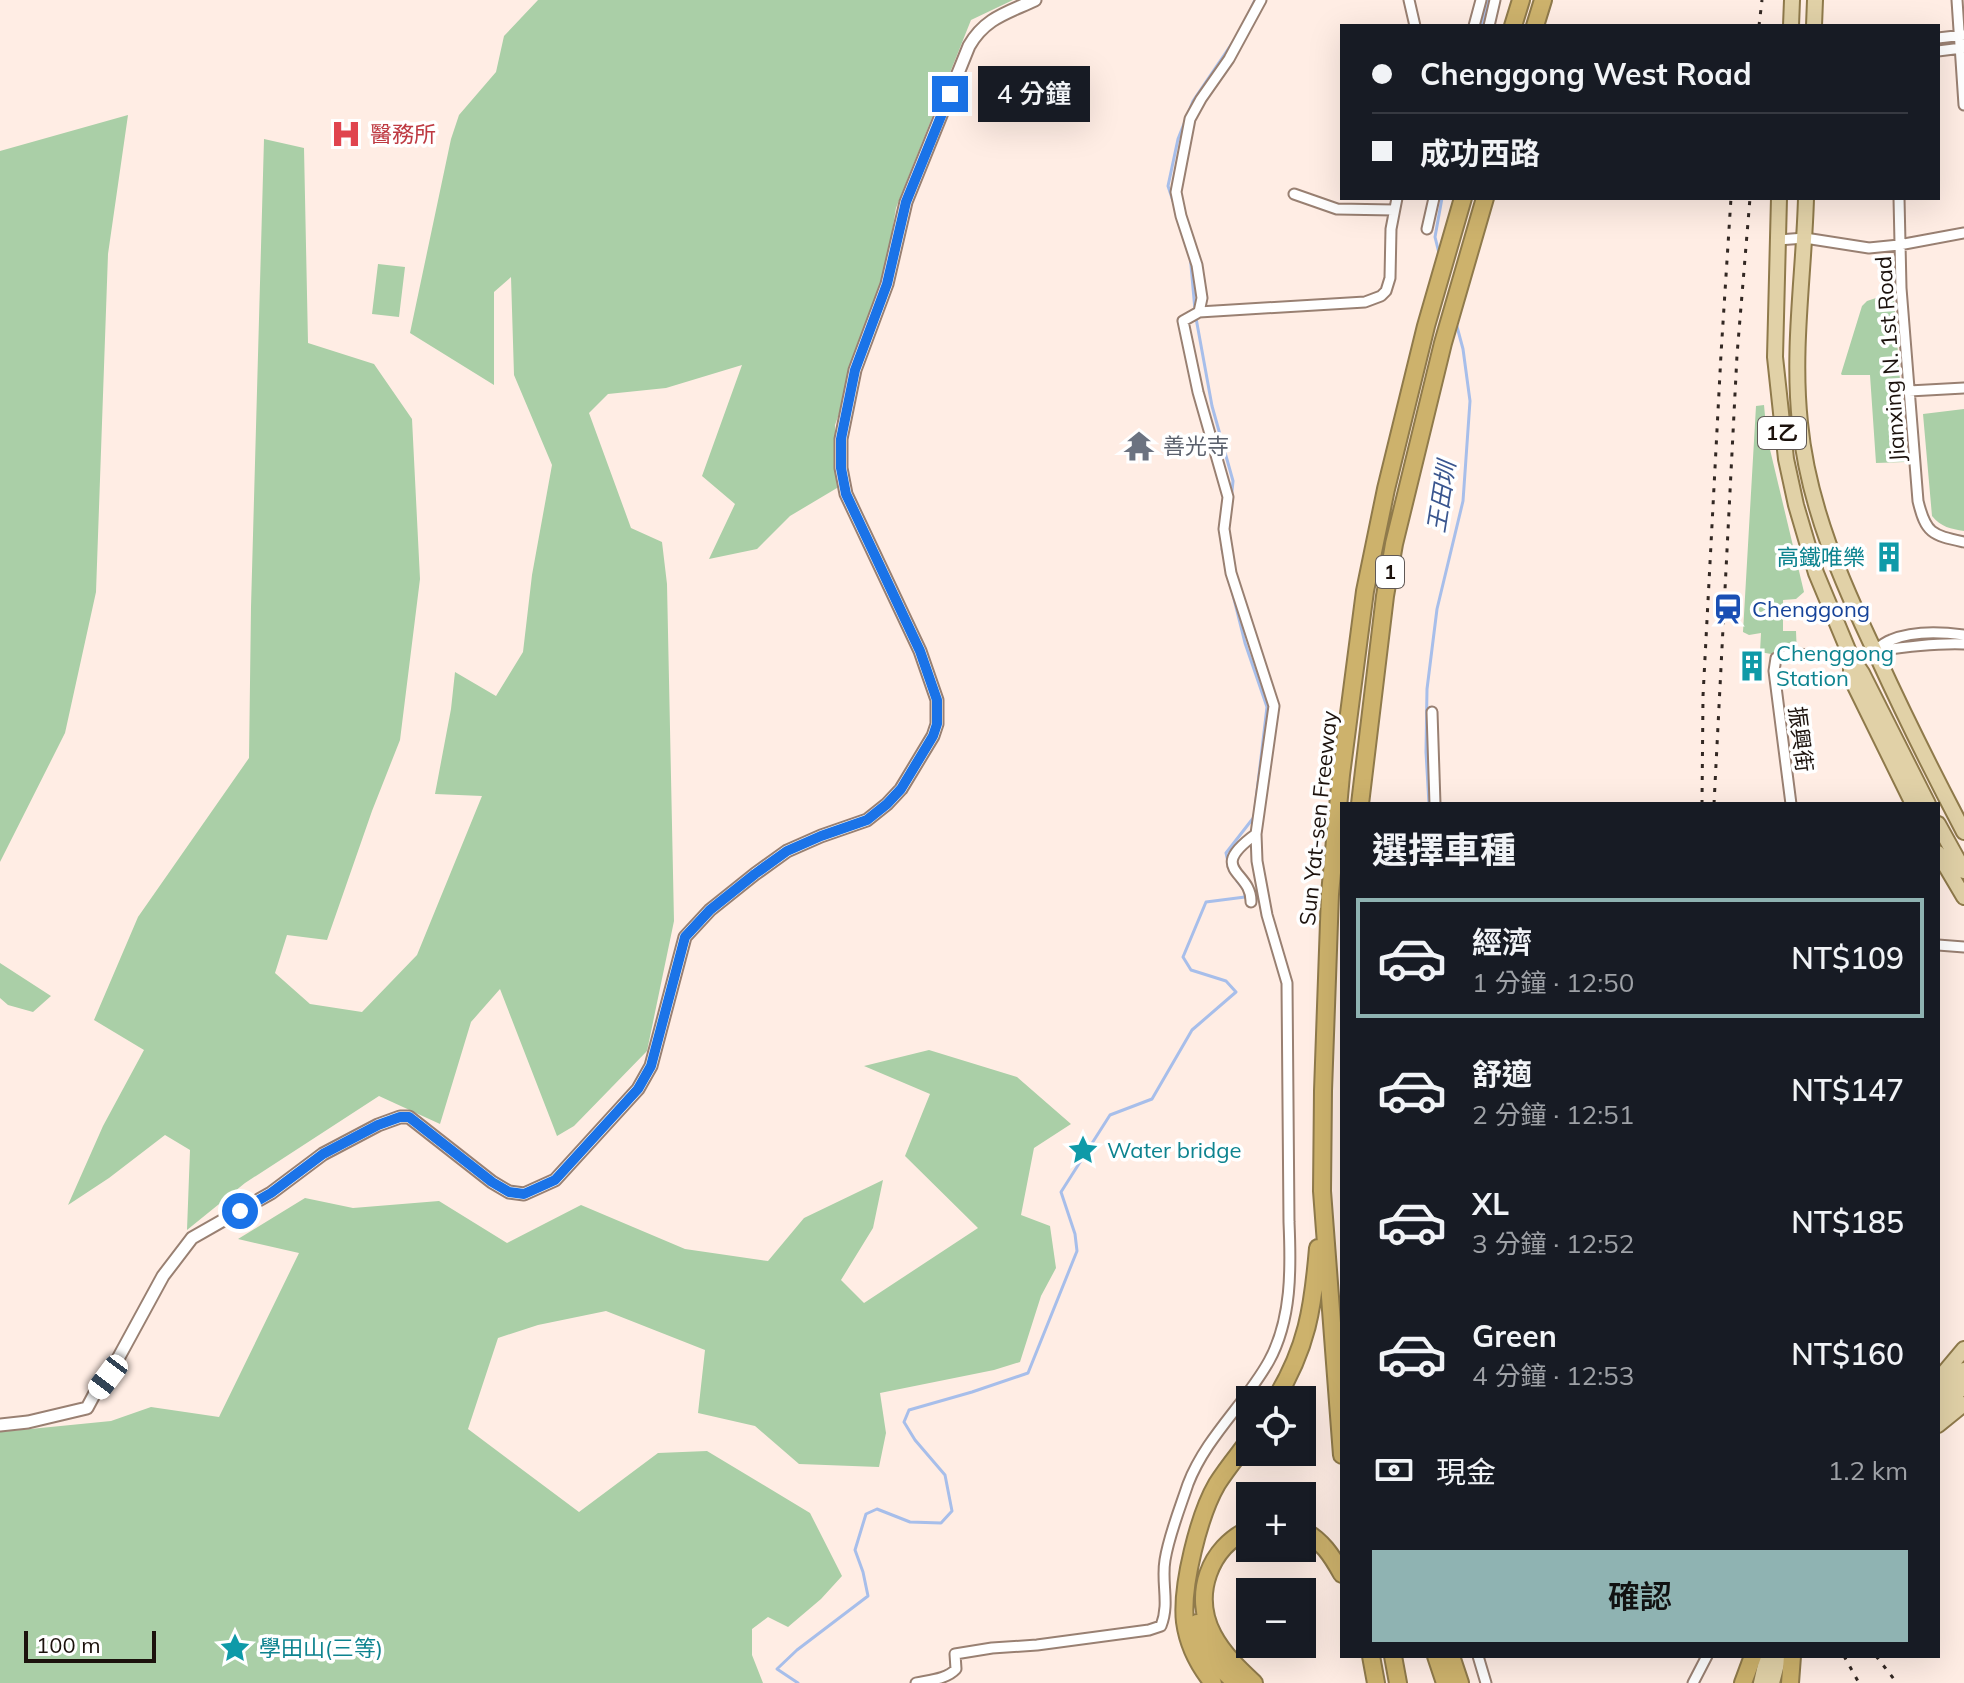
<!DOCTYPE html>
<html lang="zh-TW">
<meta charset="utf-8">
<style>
:root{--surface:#171b24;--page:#20242c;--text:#f1f3f6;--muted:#9ea1a6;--line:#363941;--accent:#8fb3b2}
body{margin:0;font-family:Mulish,"Noto Sans TC",sans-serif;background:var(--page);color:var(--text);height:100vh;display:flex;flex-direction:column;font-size:30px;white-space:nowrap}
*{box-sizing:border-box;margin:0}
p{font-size:26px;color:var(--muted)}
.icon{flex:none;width:44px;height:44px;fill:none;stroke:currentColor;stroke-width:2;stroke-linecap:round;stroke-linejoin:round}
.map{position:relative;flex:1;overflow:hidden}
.sheet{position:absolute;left:1340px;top:802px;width:600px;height:856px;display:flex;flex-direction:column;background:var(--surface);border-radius:0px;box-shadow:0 8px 32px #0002}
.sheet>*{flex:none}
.banner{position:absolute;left:1340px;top:24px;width:600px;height:176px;border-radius:0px;box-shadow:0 8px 32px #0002;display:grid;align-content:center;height:176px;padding:0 32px;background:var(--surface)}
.buttons{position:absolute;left:1236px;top:1386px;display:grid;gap:16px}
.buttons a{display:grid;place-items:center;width:80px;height:80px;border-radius:0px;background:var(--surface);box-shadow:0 8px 32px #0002;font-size:40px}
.scale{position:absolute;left:24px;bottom:20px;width:132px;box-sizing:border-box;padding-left:8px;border:4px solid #1c120d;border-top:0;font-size:22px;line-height:28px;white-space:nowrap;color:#1c120d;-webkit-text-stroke:6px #fff;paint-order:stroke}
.end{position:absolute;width:36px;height:36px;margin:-18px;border:10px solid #1a73e8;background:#fff;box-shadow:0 0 0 4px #fff}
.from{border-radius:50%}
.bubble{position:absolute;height:56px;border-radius:0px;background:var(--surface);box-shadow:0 8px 32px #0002;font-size:26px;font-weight:600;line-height:56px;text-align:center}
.car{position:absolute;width:24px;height:48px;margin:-24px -12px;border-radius:10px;box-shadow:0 0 6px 2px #0007;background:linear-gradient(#fff 24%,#345 0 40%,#fff 0 76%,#345 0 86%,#fff 0)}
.banner b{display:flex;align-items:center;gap:28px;height:76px;font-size:30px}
.banner b+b{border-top:2px solid var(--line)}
.banner i{width:20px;height:20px;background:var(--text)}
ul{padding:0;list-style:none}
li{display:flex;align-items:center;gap:24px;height:120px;margin:0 16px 12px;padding:0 16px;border:4px solid transparent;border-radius:0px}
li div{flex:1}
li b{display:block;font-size:30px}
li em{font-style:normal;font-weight:600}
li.selected{border-color:var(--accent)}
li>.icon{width:72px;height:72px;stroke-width:1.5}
h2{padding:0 32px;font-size:36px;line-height:96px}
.pay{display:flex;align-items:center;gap:20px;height:88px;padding:0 32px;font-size:30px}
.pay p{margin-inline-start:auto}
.cta{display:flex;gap:16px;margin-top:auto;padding:16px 32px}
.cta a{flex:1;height:92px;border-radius:0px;background:var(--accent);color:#111;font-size:32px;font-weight:600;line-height:92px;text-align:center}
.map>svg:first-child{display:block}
</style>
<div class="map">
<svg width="1964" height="1683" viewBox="0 0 1964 1683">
<rect width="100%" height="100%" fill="#ffede4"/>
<path fill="#aacfa7" d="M538,0H1013L971,20L896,208L882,293L835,425L837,488L790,516L757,549L709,559L735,504L702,476L742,365L666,388L608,394L589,413L631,528L662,542L667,584L674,921L647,1051L574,1126L557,1136L500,989L471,1022L440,1124L379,1096L245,1183L187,1230L190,1150L165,1135L109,1178L68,1205L103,1126L144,1050L94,1020L138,917L249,758L251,607L264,139L304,148L308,343L374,364L412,419L420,579L400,740L372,811L327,940L287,935L275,973L310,1004L362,1012L417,955L482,796L435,794L451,709L455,672L496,696L523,652L532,575L552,465L514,375L511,277L494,292V385L410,333L451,139L459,115L496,72L504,36Z
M128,115L108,254L96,592L65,733L0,862V151Z
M378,264L405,267L399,317L372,314Z
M1876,298L1894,299L1906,462L1876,463L1870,375H1842L1841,374L1862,306L1867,301Z
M1764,405L1767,437L1804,592L1796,599L1783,600V631H1796L1797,656L1776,658L1771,654L1760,652L1761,633L1749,635L1743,632L1756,406Z
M1964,409V531C1951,529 1941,527 1932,516L1923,414Z
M0,963L51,996L33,1012L8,1005L0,998Z
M929,1050L1017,1077L1071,1124L1034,1148L1021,1215L1050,1226L1056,1268L1041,1296L1020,1362L994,1370L880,1393L886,1433L879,1467L799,1464L755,1426L698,1413L705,1350L606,1311L538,1325L498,1338L468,1429L579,1512L658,1453L707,1451L810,1513L842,1576L821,1599L788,1627L768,1617L752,1629V1655L763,1683H0V1432L111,1421L151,1407L219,1417L299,1253L238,1239L305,1198L353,1208L439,1201L507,1243L581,1205L685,1249L768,1261L804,1218L883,1180L873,1228L841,1280L864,1303L978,1228L905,1156L930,1094L864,1066Z"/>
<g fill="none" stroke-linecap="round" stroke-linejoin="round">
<path stroke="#a7beea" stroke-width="3" d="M1248,15L1255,0
M1481,26L1488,0
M1173,201L1168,186L1178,139L1193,101L1235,39
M1190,254L1195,310
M1440,257L1435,237L1442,198
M1196,318L1212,406L1233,481L1229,522
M1223,544L1222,549L1225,560
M1231,587L1245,643L1267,707L1254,817L1226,853L1230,871L1233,875
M1429,804L1426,752L1427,689L1437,609L1463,501L1470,401L1463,349L1456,323
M798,1683L777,1669L797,1650L868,1596L863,1572L855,1550L866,1514L877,1509L910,1522L941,1523L952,1511L945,1475L915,1440L904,1422L909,1410L972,1392L1028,1373L1077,1251L1075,1234L1061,1192L1110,1115L1152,1099L1192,1030L1236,992L1226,981L1191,970L1183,957L1206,902L1245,897V891L1237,881"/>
<g stroke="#998072" stroke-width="13">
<path id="minor" d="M1409,0L1415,26
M1957,0L1964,105
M1474,26L1481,0
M1489,26L1495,0
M1938,38L1964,35
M1938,51L1962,48
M1294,194L1337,209L1394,210
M1899,198L1901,288L1918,501C1926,534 1932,535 1964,542
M1427,229L1434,198
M1777,240L1805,238L1869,248L1899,245L1964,233
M1199,312L1202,298L1197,265L1181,216L1176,192L1190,119L1201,99L1229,59L1261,0
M1909,391L1964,388
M1874,651C1879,647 1885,642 1891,640C1912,631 1942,632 1964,635
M1432,712L1435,804
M1791,804L1774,671L1776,658C1800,649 1826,659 1851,657C1859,656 1867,652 1876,651C1905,647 1935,643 1964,644
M1251,902C1252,870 1205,871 1256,834
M1938,945L1964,947
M1478,1656L1486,1683
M916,1683C930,1680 947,1679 956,1669L955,1654L992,1648L1037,1645L1149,1630L1161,1626C1170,1603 1161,1583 1165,1560C1169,1535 1180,1508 1188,1484C1206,1437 1246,1403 1269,1361C1292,1319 1291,1268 1289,1222L1287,983L1267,915L1257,861L1256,834L1274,706L1231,573L1224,529L1228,497L1198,392L1183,321L1199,312L1365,302L1381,296L1386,291L1390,278L1391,229L1397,198
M1693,1683L1707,1656"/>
</g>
<g stroke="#998072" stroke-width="15">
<path id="tertiary" d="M0,1425L28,1422L87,1408L95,1393L108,1377L163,1276L192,1238L271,1193L323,1154L378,1125L400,1117H409L492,1182L509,1192L524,1194L555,1180L638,1089L651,1066L685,937L710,910L755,874L787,851L821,836L867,820L887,804L901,789L933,736L937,724V700L920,651L846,494L841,468V439L855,370L887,284L906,202L969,46C985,18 1007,13 1035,0"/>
</g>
<g stroke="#8f7a4b" stroke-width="18">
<path id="primary" d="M1791,26L1792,0
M1814,26L1815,0
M1779,198L1775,357L1786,459L1796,505L1816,573L1851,657L1862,673L1928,804
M1806,198C1804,273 1792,348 1800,423C1808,506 1842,583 1878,658C1905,717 1934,775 1964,832
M1851,657V678L1913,804
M1938,824L1964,871
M1938,853L1964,897
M1938,1380L1964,1349
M1938,1398L1964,1370
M1938,1415L1964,1385
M1938,1425L1964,1404
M1761,1683L1767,1656
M1772,1683L1779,1656"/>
</g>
<g stroke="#8f7a4b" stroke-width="20">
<path id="motorway" d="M1513,26L1521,0
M1535,26L1543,0
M1360,804L1385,596L1394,544L1443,343L1485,198
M1275,1400C1307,1348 1313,1308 1318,1248
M1342,1455L1322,1191L1323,1091L1330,894L1341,775L1365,591L1386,489L1426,326L1463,198
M1250,1529C1209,1547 1192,1595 1213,1635C1223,1654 1239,1669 1254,1683
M1302,1530C1322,1540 1332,1556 1342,1574
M1197,1623C1204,1647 1216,1668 1237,1683
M1371,1656L1376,1683
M1393,1656L1398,1683
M1436,1656L1445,1683
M1451,1656L1460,1683
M1213,1683C1199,1666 1188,1644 1185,1622C1181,1586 1199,1515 1217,1484C1227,1468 1239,1454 1250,1439
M1743,1683L1753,1656
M1790,1683L1792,1656"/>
</g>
<use href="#minor" stroke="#fff" stroke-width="9"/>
<use href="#tertiary" stroke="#fff" stroke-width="11"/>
<use href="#primary" stroke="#e1d1a7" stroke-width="14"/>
<use href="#motorway" stroke="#cdb26c" stroke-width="16"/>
<path stroke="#332823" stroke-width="3" stroke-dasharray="4 8" stroke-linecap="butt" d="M1759,26L1762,0
M1702,804L1703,696L1721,354L1731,198
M1714,804L1737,355L1750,198
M1844,1656L1859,1683
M1876,1656L1897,1683"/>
</g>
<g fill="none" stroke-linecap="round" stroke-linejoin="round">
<path stroke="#1a73e8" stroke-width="10" d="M240,1211L271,1193L323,1154L378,1125L400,1117H409L492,1182L509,1192L524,1194L555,1180L638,1089L651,1066L685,937L710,910L755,874L787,851L821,836L867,820L887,804L901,789L933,736L937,724V700L920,651L846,494L841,468V439L855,370L887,284L906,202L950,94"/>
</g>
<defs>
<g id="hospital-bare" transform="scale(2.4)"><path d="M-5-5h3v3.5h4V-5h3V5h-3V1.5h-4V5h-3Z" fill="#e0444e" stroke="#fff" stroke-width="2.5" paint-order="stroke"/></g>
<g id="temple-bare" transform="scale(2.4)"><path d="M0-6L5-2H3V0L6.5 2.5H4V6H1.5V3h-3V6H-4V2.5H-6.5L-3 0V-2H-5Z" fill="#6b7280" stroke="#fff" stroke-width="2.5" paint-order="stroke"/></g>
<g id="building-bare" transform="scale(2.4)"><path d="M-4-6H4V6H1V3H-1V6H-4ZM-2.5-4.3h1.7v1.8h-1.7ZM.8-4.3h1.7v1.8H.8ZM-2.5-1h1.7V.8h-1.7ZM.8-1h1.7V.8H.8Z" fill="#0f9aa8" stroke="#fff" stroke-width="2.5" paint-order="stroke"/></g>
<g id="station-bare" transform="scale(2.4)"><path d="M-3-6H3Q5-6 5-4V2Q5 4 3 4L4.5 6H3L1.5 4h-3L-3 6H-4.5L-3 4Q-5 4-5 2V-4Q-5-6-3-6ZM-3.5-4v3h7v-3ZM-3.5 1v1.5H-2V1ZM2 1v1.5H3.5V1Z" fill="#1a4fb4" stroke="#fff" stroke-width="2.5" paint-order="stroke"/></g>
<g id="sight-bare" transform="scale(2.4)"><path d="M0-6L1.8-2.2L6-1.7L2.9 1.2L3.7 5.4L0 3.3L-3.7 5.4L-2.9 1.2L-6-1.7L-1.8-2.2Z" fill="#0f9aa8" stroke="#fff" stroke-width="2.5" paint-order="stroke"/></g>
</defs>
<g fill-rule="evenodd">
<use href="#hospital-bare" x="346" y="134"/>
<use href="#temple-bare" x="1139" y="446"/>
<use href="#building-bare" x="1889" y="557"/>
<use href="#station-bare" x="1728" y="609"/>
<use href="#building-bare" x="1752" y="666"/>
<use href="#sight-bare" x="1083" y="1150"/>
<use href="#sight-bare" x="235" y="1648"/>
</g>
<g text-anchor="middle" stroke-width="7" stroke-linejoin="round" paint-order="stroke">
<g fill="#fff" stroke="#605956" stroke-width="2">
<rect x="1758" y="417" width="48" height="32" rx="6"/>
<rect x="1376" y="556" width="28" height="32" rx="6"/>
</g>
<g font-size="20" font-weight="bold" fill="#1c120d">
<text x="1782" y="440">1乙</text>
<text x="1390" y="579">1</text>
</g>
<g font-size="22" fill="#be3a42" stroke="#fff" text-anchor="start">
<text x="370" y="142">醫務所</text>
</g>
<g font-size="22" fill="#1c120d" stroke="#fff">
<text transform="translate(1890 359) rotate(-94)" y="8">Jianxing N. 1st Road</text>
<text transform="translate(1801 739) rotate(83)" y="8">振興街</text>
<text transform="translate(1318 818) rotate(-84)" y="8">Sun Yat-sen Freeway</text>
</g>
<g font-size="22" fill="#5b616d" stroke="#fff" text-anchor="start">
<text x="1163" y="454">善光寺</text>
</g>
<g font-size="22" fill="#0d838f" stroke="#fff" text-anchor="start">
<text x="1865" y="565" text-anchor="end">高鐵唯樂</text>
<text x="1776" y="661">Chenggong<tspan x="1776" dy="25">Station</tspan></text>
<text x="1107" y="1158">Water bridge</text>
<text x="259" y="1656">學田山(三等)</text>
</g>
<g font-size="22" fill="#164399" stroke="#fff" text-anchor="start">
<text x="1752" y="617">Chenggong</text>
</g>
<g font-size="24" font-style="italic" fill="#3a568f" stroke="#fff">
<text transform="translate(1442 497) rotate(-81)" y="8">王田圳</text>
</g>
</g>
</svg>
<div class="buttons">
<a><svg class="icon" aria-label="locate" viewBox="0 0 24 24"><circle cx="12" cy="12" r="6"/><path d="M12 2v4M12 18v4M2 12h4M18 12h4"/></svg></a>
<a>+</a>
<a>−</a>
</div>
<div class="scale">100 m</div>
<i class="end from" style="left:240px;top:1211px"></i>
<i class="end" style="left:950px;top:94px"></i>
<div class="bubble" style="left:978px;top:66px;width:112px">4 分鐘</div>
<i class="car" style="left:108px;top:1377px;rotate:217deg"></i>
<div class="banner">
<b><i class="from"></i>Chenggong West Road</b>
<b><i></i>成功西路</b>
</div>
<section class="sheet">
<h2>選擇車種</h2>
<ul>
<li class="selected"><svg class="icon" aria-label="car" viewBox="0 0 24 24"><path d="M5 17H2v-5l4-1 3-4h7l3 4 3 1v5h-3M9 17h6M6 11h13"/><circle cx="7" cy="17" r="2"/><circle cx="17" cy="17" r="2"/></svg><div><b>經濟</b><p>1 分鐘 · 12:50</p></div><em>NT$109</em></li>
<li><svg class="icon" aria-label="car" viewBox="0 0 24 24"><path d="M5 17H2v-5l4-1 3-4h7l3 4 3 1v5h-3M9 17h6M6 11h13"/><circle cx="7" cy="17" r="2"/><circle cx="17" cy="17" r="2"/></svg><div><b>舒適</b><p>2 分鐘 · 12:51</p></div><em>NT$147</em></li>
<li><svg class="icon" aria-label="car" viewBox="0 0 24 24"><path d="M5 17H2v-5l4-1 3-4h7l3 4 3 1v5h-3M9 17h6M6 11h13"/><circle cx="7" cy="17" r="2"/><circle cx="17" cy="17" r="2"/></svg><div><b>XL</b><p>3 分鐘 · 12:52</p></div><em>NT$185</em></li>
<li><svg class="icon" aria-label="car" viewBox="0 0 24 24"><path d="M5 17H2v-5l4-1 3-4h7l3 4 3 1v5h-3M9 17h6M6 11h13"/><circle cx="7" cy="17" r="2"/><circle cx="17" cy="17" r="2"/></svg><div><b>Green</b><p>4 分鐘 · 12:53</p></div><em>NT$160</em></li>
</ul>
<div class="pay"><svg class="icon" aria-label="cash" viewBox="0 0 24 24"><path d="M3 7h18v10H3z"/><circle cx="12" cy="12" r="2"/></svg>現金<p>1.2 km</p></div>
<div class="cta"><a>確認</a></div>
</section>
</div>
